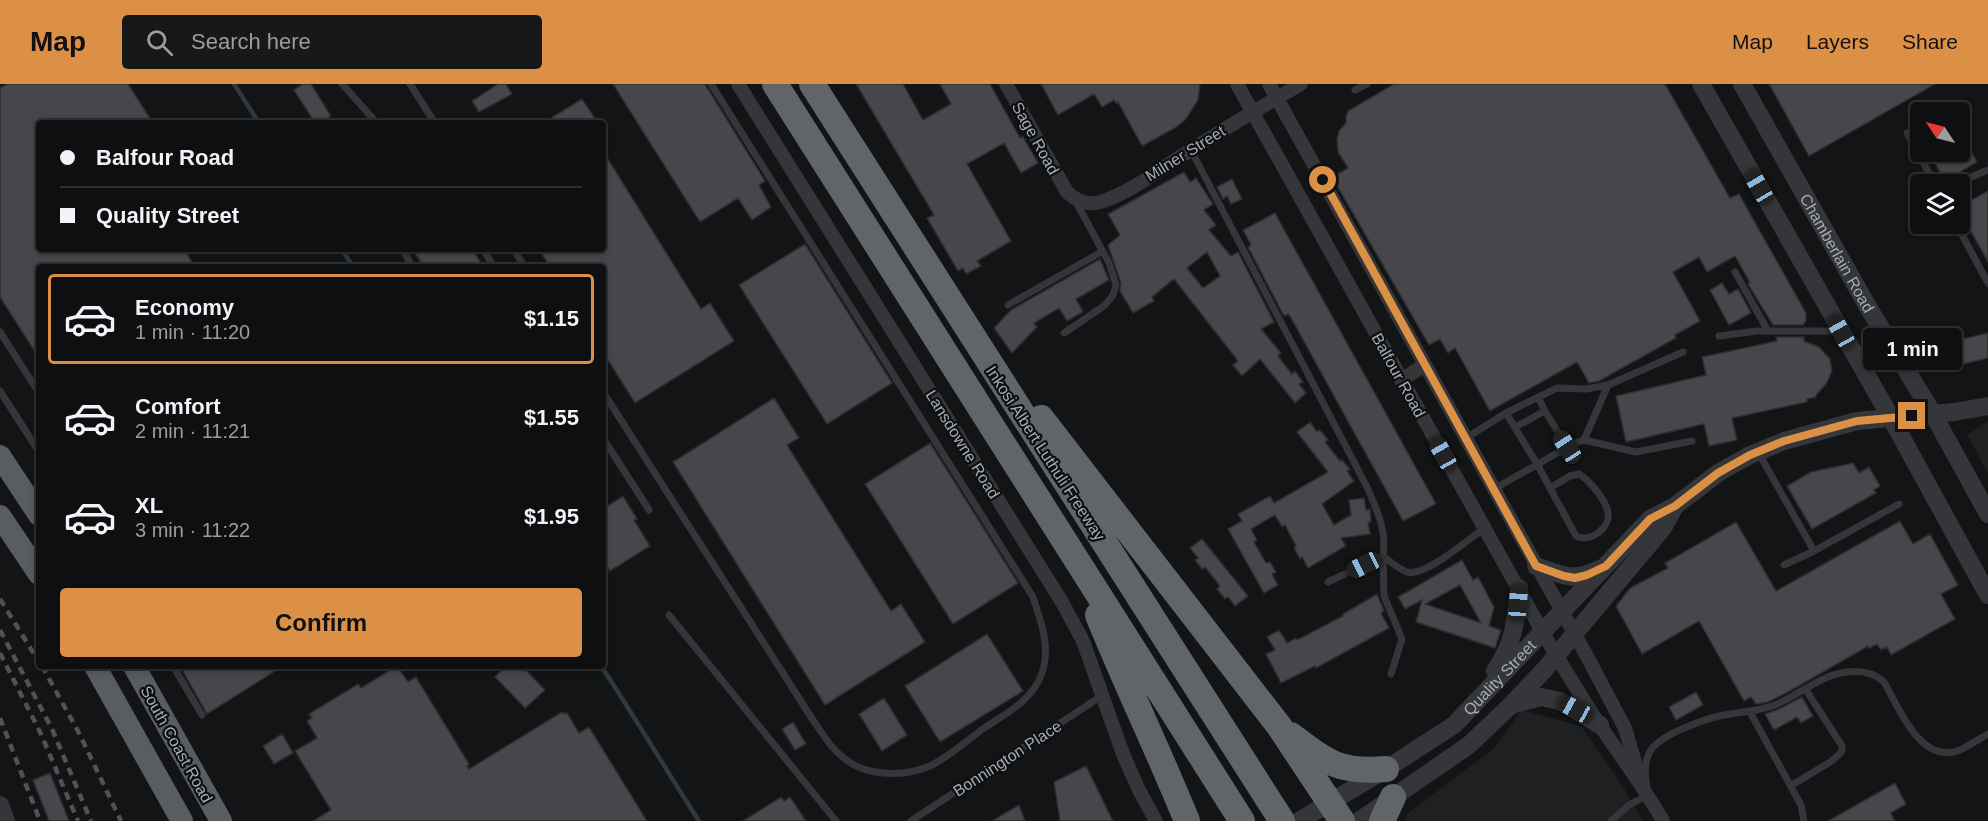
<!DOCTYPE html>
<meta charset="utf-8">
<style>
:root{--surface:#0e0f10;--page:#171819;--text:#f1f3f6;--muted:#9b9c9f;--line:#2e2f30;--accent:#db9045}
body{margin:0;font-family:Helvetica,sans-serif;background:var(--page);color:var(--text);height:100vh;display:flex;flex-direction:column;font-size:22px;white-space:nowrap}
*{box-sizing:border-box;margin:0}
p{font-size:20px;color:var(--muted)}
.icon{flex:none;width:33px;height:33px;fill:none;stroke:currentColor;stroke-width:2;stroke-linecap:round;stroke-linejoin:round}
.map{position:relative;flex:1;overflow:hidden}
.drawer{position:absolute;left:36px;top:180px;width:570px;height:405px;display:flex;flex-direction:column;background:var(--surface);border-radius:6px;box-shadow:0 3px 9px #0003,0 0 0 2px var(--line)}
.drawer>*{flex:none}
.hud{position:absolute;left:36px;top:36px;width:570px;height:132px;border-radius:6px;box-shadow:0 3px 9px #0003,0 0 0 2px var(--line);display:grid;align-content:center;height:132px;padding:0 24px;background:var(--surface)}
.needle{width:39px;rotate:305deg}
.buttons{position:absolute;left:1910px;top:18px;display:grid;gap:12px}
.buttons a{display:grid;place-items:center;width:60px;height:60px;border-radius:6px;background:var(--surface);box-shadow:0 3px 9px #0003,0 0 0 2px var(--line);font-size:30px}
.end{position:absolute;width:27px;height:27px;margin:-14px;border:8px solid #db9045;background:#111;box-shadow:0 0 0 3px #111}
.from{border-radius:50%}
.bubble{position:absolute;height:42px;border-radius:6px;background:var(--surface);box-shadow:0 3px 9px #0003,0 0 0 2px var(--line);font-size:20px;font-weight:700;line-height:42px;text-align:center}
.car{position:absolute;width:18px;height:36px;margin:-18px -9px;border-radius:8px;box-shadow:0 0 4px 2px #0007;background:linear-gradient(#222 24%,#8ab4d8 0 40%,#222 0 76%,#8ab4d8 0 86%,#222 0)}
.hud b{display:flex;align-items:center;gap:21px;height:57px;font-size:22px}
.hud b+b{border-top:2px solid var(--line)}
.hud i{width:15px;height:15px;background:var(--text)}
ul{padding:10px 0 0;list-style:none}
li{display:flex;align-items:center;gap:18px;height:90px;margin:0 12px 9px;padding:0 12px;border:3px solid transparent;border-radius:6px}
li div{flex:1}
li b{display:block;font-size:22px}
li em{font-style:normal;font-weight:700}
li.on{border-color:var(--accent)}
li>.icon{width:54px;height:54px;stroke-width:1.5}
.action{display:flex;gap:12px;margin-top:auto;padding:12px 24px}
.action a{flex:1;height:69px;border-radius:6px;background:var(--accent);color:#111;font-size:24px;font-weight:700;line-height:69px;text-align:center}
header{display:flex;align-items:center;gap:36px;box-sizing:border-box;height:84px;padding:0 30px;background:var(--accent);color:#111}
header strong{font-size:28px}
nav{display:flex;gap:33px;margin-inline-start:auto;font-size:21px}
.search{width:420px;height:54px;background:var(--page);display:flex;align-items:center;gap:15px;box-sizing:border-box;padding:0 21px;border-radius:6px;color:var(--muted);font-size:22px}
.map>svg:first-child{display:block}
</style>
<header>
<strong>Map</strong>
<div class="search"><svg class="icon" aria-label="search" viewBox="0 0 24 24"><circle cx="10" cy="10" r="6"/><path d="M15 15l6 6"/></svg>Search here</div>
<nav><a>Map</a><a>Layers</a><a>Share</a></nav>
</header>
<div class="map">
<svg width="1988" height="737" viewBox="0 0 1988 737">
<rect width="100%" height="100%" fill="#131415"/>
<path fill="#1f2022" d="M1988,337V389L1967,351Z
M1522,626L1581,642L1624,704L1643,737H1405L1407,730L1494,664Z"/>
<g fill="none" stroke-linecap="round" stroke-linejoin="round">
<path stroke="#303a3e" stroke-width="4.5" d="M234,0L259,39
M342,165L353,183
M601,582C635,633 666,686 699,737"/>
</g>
<path fill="#45474a" stroke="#2e2e30" stroke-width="1.5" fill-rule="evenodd" d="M7,0H128L153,39H39V165H184L195,183H39V274L0,213V4Z
M303,0H311L331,32L320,39H315L294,6Z
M498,0H506L512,10L479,28L472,17Z
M613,0H705L765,97L759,101L771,123L752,136L738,114L700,138Z
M856,0H903L923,36L951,20L940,0H990L1020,54L1023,53L1038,79L1021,89L1004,59L967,80L1011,157L977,177L981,182L966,190L963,184L958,187L927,134L934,131Z
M1041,0H1200L1198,16L1186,35L1175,44L1142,62L1118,18L1116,19L1114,16L1102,23L1094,10L1058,31Z
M1394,0H1665L1730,114L1739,110L1806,229V237L1803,241H1773L1748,200L1750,199L1735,172L1707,188L1699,173L1673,188L1700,237L1675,251L1676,254L1599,297L1589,299L1577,278L1490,327L1455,264L1448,269L1440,255L1429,261L1332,93L1348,84L1338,68L1337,55L1339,47L1346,39V32L1348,27Z
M1769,0H1935L1809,72Z
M582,15L598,39H543Z
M1959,46L1977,78L1945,97L1931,72L1939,68H1959Z
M603,67L701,225L710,219L734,257L635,319L603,268V183H550L539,165H603Z
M1184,88L1190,98L1196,94L1213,120L1204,126L1216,141L1209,146L1231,172L1238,168L1274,238L1261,245L1281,269L1278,272L1292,290L1295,287L1303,298L1299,300L1306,309L1295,319L1260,275L1242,292L1233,281L1238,277L1174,195L1152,213L1154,217L1133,229L1120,207L1121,199L1108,161L1120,151L1108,130ZM1207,168L1220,192L1203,204L1187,184Z
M1232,95L1242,115L1231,120L1227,112L1223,115L1217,103Z
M1988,107V178L1959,126V123Z
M1275,129L1436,420L1403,437L1291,234L1288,230L1284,232L1248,163L1251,161L1243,146Z
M805,160L892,299L827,340L739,201Z
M412,165H472L484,183H424Z
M1100,175L1109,196L1076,215L1083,228L1067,237L1059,224L1034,239L1037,243L1012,269L994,244L1011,226Z
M1722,199L1729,210L1738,205L1751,229L1729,241L1710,206Z
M1988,249V274L1963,280L1958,256Z
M1776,253H1804V257L1819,263L1830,275L1832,287L1826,300L1816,311V313L1807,315V318L1732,334L1737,356L1709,362L1704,340L1626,358L1616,312L1706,291L1702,273L1777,257Z
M774,314L799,354L787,361L891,527L901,520L925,558L825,621L673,378Z
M1310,338L1317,348L1320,346L1328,356L1325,358L1340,377L1342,376L1350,385L1347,387L1354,397L1322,420L1334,441L1351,431L1349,416L1364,414L1366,426L1370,425L1371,438H1368L1370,450L1341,454L1346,462L1308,484L1302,473L1300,475L1294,464L1296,462L1285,441L1282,443L1275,431L1251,445L1257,456L1254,458L1266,479L1270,478L1276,488L1272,490L1278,501L1264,509L1228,445L1242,437L1238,430L1270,412L1274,419L1328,388L1297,348Z
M930,359L1018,499L953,540L865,400Z
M1853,379L1859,389L1869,383L1880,402L1874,406L1876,409L1812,445L1787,402L1811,388Z
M623,412L637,435L634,436L650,462L610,487L603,477V425Z
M1900,437L1913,460L1930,450L1958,501L1941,510L1955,535L1891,571L1887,563L1881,566L1877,560L1869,564L1868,562L1788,608L1768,618L1756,620L1751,613L1744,617L1699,537L1642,570L1616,522L1630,504L1668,484L1665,479L1736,438L1776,507Z
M1202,455L1248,512L1235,522L1228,513L1225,515L1217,505L1220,502L1205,483L1202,485L1195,476L1198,474L1190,464Z
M1462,476L1473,496L1478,493L1494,523L1489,542L1501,546L1495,564L1416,538L1422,516L1405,525L1398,513ZM1460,501L1481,539L1425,520Z
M1377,510L1384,527L1381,529L1389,544L1316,584L1315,582L1281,599L1266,570L1275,566L1267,553L1279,546L1287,559L1296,554L1297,556L1343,532V530Z
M987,550L1023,607L940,658L905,602Z
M180,582H283L207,630Z
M397,582L408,598L416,593L469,680L467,682L469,685L562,628L565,630L567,629L579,649L589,643L647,737H313L331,726L295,667L317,654L307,637L312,634L309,630L358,600L361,604Z
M506,582H522L545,606L525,624L495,593Z
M1696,608L1703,621L1676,636L1669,623Z
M1802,613L1813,632L1801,639L1797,633L1774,646L1765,630L1777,626Z
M884,614L907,651L882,667L859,630Z
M793,638L806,660L795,666L782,645Z
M282,650L293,669L274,680L263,662Z
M1086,682L1113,737H1060L1054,698Z
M50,689L69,737H49L33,696Z
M1895,699L1906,720L1891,729L1895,737H1828Z
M781,713L784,717L790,713L806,737H743Z
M1019,721L1025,737H992Z"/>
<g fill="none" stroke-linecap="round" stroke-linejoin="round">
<path stroke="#353639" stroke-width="7" d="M342,0L377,39
M410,0L435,39
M1355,6L1367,0
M1907,49L1935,100
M1191,66L1367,403C1377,427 1387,445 1383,472C1390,477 1398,485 1407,488C1426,493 1468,455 1485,444
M1955,100L1988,86
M1956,140L1988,199
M402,165L413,183
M483,165L494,183
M513,165L525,183
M1735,188L1768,247
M1008,221L1103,167
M0,248L39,309
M1064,249L1104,222L1113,211L1116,201L1109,179L1076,118
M1719,252L1757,247H1838
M0,307L39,368
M603,308L813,636C823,650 831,665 845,675C868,693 906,693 932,681C950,672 968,656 984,644C1007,629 1033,616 1042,589C1051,563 1041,538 1033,513L711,0
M1545,327L1567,363
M1506,329L1537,380L1576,452C1590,459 1611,444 1608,428C1605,415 1590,397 1579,390L1570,392L1550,404
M1515,343L1545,327L1538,313
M603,354L649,426
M1466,354L1506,329L1557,304L1586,305L1608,301L1683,268
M1584,356L1608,301
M1758,368L1814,467
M1494,405L1573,360L1584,356L1636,368L1692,357
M1784,481L1814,467L1899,420
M1328,498L1383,472L1384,512L1402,555L1391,590
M669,531L836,737
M173,582L202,631
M1750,628L1801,721L1804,737
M1792,701L1832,677L1842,667V662L1806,606
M911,737L1103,611
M1611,737L1629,721L1648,711C1646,696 1642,679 1651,666C1661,650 1711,632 1730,630C1745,627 1760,627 1775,621C1795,613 1821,592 1841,589C1856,586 1873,587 1884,598C1899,624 1921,682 1960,666C1969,662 1979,655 1988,650"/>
<path stroke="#353639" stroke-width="14" d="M738,0L1062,518L1083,557L1123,670L1139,706L1156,737
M1006,0L1067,108C1076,116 1086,122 1100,118C1130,109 1157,87 1183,71C1222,46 1261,23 1301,0
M1237,0L1543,549C1561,579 1579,610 1599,640C1621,673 1644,703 1663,737
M1269,0L1583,565L1625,644L1638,688
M1401,296L1425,281"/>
<g stroke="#353639" stroke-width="18">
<path d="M1701,0L1891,334L1988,511"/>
<path id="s1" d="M1742,0L1868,223L1933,330L1988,430"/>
<path d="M1536,482C1564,492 1572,498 1600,485"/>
<path d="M1495,587C1514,559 1516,537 1519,504"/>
<path d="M1511,621L1541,613L1560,617L1600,641"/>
<path d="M0,721L6,737"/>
<path id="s2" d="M1299,737L1386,685L1454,641L1650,435L1675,422L1718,389L1750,371L1784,357L1857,337L1954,328L1988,322"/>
<path d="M1359,737L1469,661L1511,621L1545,585L1663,444L1675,422"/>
</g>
<path stroke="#595c61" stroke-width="22" d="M0,372L39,431
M0,432L39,490
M95,582L182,737
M134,582L221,737"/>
<path stroke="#61656a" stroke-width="26" d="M775,0L1242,737
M812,0L1282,737
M1041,334L1279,642L1342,737
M1098,531C1126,600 1159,668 1187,737
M1291,651C1328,679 1339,689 1386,685
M1382,737L1393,713"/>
<path stroke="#505256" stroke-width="4.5" stroke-dasharray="8 6" stroke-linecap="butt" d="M0,515L39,578
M0,546L52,645L91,737
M0,569L41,650L78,737
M42,582L79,649L121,737
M0,634L40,737"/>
</g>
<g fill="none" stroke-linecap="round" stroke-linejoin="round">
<path stroke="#db9045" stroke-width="8" d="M1323,96L1536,482L1564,492L1575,494L1587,491L1606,482L1650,435L1675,422L1718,389L1750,371L1784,357L1857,337L1912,332"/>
</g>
<g text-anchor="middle" stroke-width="4.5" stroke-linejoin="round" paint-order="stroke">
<g font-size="16" fill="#a7adb3" stroke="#0e0f10">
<text transform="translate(1036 54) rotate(61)" y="6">Sage Road</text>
<text transform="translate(1185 69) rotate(-32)" y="6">Milner Street</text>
<text dy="6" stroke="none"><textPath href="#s1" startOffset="194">Chamberlain Road</textPath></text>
<text transform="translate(1399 291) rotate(61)" y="6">Balfour Road</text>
<text transform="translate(963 360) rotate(58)" y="6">Lansdowne Road</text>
<text transform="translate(1046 369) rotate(57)" y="6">Inkosi Albert Luthuli Freeway</text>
<text dy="6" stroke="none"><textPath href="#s2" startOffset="248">Quality Street</textPath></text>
<text transform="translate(177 660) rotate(61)" y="6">South Coast Road</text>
<text transform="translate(1007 674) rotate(-33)" y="6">Bonnington Place</text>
</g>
</g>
</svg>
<div class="buttons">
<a><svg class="needle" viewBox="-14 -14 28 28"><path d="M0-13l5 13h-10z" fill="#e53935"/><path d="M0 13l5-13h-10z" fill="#9b9c9f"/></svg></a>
<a><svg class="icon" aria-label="layers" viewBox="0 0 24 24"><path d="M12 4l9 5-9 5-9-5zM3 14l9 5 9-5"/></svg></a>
</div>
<i class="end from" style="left:1323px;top:96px"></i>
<i class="end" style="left:1912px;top:332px"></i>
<div class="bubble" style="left:1863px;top:244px;width:99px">1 min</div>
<i class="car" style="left:1759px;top:103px;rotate:330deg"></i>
<i class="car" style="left:1841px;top:248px;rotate:331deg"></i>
<i class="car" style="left:1567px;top:363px;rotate:327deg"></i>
<i class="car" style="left:1443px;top:370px;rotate:331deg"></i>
<i class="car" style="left:1364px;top:481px;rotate:244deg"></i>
<i class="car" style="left:1518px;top:519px;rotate:4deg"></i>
<i class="car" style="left:1575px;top:625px;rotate:299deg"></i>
<div class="hud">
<b><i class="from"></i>Balfour Road</b>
<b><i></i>Quality Street</b>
</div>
<section class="drawer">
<ul>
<li class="on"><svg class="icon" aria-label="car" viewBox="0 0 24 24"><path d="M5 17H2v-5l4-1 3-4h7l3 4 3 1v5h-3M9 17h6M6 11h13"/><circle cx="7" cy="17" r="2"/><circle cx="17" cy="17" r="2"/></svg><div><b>Economy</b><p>1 min · 11:20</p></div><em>$1.15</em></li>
<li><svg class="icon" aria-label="car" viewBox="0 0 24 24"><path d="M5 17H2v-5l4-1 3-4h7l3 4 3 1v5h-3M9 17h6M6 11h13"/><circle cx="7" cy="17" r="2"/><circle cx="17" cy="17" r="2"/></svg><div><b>Comfort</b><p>2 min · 11:21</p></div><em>$1.55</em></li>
<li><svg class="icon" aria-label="car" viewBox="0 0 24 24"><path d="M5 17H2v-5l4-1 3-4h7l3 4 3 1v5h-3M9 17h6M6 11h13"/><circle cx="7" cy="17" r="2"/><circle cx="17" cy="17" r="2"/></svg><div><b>XL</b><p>3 min · 11:22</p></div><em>$1.95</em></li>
</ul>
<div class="action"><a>Confirm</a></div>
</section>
</div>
